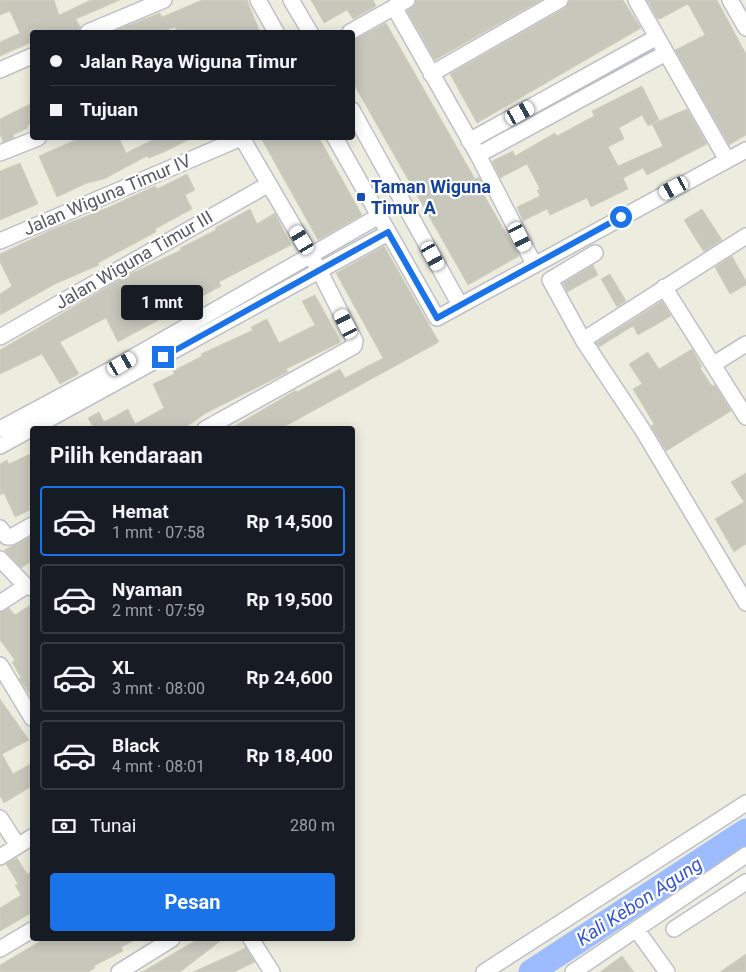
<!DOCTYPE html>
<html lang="id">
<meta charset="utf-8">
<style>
:root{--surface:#171b24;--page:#20242c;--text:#f1f3f6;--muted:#9ea1a6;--line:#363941;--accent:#1a73e8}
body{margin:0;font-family:Roboto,sans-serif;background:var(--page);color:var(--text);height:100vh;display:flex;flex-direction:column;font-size:19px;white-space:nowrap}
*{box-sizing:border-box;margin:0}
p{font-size:16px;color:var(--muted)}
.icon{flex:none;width:28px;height:28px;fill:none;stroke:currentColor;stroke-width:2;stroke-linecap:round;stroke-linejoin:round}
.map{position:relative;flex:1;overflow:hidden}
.sheet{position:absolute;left:30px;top:426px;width:325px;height:515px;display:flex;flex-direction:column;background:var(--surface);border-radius:5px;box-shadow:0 2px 12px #0003}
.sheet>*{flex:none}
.guide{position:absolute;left:30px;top:30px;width:325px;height:110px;border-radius:5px;box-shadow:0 2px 12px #0003;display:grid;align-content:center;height:110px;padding:0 20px;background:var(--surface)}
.end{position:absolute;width:22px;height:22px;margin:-11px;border:6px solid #1a73e8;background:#fff;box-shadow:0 0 0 2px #fff}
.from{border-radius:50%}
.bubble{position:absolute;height:35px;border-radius:5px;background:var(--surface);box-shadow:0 2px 12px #0003;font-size:16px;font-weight:700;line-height:35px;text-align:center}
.car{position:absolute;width:15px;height:30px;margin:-15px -8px;border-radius:6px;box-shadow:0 0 4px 1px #0007;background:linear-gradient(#fff 24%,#345 0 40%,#fff 0 76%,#345 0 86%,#fff 0)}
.guide b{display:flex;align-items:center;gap:18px;height:48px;font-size:19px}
.guide b+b{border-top:1px solid var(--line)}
.guide i{width:12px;height:12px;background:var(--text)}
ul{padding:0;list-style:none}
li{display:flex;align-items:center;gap:15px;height:70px;margin:0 10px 8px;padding:0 10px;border:2px solid var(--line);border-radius:5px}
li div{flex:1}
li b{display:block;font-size:19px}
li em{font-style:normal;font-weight:700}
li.active{border-color:var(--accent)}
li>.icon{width:45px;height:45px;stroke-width:1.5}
h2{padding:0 20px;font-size:22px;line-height:60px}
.pay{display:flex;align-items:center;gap:12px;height:55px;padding:0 20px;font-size:19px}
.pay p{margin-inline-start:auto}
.button{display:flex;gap:10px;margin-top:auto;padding:10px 20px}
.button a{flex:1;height:58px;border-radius:5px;background:var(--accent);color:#fff;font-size:20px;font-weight:700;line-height:58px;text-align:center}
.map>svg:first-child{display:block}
</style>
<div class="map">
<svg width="746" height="972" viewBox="0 0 746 972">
<rect width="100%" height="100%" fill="#eceddf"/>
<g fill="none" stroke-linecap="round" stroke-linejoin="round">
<path stroke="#9dbbff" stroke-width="25" d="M531,972L746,831"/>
</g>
<path fill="#c7c7bc" stroke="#d2d1bd" d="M0,0H54L59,15L91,0H120L76,19L80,27L79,32H32V42L0,56V42L20,33L10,11L0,15Z
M202,0H247L260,32H177L175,27L162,32H111L160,13L162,17Z
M311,0H373L376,6L353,19L347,10L324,23Z
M416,0H541L435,60L407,11L415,5Z
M569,0H623L641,28L477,123L450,74L565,8Z
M647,0H717L746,54V135L729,145L675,50L705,35L688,4L660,19L657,18Z
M386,23L475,179L479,177L484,187L480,188L519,256L468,285L352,81V41Z
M642,86L659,120L648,126L642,115L619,128L624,139L608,147L618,166L663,146L652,124L687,109L707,144L647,175L643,168L623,178L628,189L591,207L587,198L550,215L547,209L523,221L517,207L540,196L537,190L540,189L527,164L500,178L492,161L513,151L515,156L555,133L557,136L594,116L592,111Z
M32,103V123L27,126L28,128L13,135L14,138L3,142L0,134V119Z
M80,138H119L126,153L156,138H192L164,152L149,158L147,156L104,179L87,183L57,197L39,156Z
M261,138H319L362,215L318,240Z
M20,163L38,204L0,220V171Z
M187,174L195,190L185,195L192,209L155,229L156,232L98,263L99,265L55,284L0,315V294L12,286L0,262V254L53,229L107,208L155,186L157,189Z
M250,209L257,224L275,213L291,245L219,282L221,286L118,342L106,318L60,342L79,374L60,384L42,354L0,374V350L126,276L181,250L180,248L216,230L215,228Z
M702,209L722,240L704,252L684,220Z
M384,246L439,342L280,429H230L296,390L297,392L340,369L345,378L383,358L336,273Z
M732,256L746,281V285L730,294L715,267Z
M593,265L598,275L567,292L563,283Z
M610,274L626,301L617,307L601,279Z
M315,295L341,342L286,369L288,372L206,413L183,429H90L93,427L88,418L99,412L104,422L128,409L135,424L164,408L153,384L174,374L173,371L202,356L201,354L253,330L251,327L267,319L279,343L315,325L302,301Z
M662,301L671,316L638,335L633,326L599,347L596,343Z
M692,349L702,367L700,368L712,386L715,385L731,411L666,451L651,426L654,424L633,389L642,384L629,364L648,352L659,369Z
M32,453V504L29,506L30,510L15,517L4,493L0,495V464L7,460L9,464Z
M746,473V544L734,552L715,519L744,502L731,482Z
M32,536V561L21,568L4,550Z
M32,604V697L19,679L21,678L12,662L15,660L0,640V612L9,608L15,615Z
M0,699L29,740L2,754L13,774L32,763V786L4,803L0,796Z
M17,858L27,874L32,871V915L31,913L0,931V908L21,895L15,885L18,884L6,864Z
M44,939H137L121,947L123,951L94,966L95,968L88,972H0V965Z
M198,939H223L180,972H142Z
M246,948L255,962L234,972H193Z
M746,954V972H720Z
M622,956L634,972H600Z"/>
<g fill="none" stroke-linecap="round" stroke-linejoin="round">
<g stroke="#bec0c8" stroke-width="18">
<path id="minor" d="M258,0L276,32
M291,0L310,32
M636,0L727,160
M730,0L746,28
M394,7L478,155L534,264
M88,32L164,0
M350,32L407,0
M0,70L32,56
M431,74L560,0
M352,110L460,305
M335,138L437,318L746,150
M469,141L657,37
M0,153L38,138
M478,155L666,53
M746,236L583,340L642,429L746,603
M0,241L241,138
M664,287L746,417
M0,337L269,184
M583,340L550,280L595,253
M714,364L746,344
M0,429L121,364L379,216
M205,429L349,349L354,346L355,341L319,270L242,138
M0,446L388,233
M0,528L7,537H11L32,525
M0,559L26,586L32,588
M0,603L26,586
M0,665L32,718
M0,818L18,846
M0,857L32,837
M636,929L667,972
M674,929L746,882
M251,939L272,972
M0,949L32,930
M119,972L172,939
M484,972L746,803
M573,972L746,855"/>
</g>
<use href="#minor" stroke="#fff" stroke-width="15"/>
</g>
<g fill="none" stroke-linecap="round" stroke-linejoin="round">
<path stroke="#1a73e8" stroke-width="6" d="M163,357L388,232L437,318L621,217"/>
</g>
<rect fill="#1a4fb4" stroke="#fff" stroke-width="2" x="356" y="192" width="10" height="10" rx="2.5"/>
<g text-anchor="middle" stroke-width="4.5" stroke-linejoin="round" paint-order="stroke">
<g font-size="18" font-weight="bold" fill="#164399" stroke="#fff" text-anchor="start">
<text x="371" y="193">Taman Wiguna<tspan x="371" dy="21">Timur A</tspan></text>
</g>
<g font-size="18" fill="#585a62" stroke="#fff">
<text transform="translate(107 195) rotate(-23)" y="6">Jalan Wiguna Timur IV</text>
<text transform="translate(134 260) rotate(-30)" y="6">Jalan Wiguna Timur III</text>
</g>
<g font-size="19" font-style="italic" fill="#3557cd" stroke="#fff">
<text transform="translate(639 901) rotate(-33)" y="7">Kali Kebon Agung</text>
</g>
</g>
</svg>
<i class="end from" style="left:621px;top:217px"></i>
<i class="end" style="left:163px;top:357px"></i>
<div class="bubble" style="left:121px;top:285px;width:82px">1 mnt</div>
<i class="car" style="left:520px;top:113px;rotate:61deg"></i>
<i class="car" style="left:674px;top:188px;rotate:242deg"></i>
<i class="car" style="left:520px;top:237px;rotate:153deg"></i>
<i class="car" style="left:302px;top:240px;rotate:329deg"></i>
<i class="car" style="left:433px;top:256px;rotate:151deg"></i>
<i class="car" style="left:346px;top:324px;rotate:333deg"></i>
<i class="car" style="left:122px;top:364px;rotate:60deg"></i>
<div class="guide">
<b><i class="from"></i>Jalan Raya Wiguna Timur</b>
<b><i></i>Tujuan</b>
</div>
<section class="sheet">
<h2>Pilih kendaraan</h2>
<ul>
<li class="active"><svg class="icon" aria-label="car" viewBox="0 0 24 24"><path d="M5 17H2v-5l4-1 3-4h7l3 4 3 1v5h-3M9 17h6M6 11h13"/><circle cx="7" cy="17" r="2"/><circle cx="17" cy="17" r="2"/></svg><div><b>Hemat</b><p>1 mnt · 07:58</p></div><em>Rp 14,500</em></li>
<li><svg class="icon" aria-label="car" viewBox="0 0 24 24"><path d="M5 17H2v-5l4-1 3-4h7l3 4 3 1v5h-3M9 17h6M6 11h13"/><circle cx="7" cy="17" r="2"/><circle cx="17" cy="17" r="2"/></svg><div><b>Nyaman</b><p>2 mnt · 07:59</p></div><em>Rp 19,500</em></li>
<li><svg class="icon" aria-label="car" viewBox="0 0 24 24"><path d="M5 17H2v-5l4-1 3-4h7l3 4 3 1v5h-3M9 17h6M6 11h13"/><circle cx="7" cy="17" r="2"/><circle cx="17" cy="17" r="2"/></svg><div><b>XL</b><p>3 mnt · 08:00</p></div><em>Rp 24,600</em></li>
<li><svg class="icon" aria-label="car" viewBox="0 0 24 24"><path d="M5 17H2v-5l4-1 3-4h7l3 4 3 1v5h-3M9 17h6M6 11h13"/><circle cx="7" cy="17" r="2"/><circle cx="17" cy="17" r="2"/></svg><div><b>Black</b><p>4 mnt · 08:01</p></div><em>Rp 18,400</em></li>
</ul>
<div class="pay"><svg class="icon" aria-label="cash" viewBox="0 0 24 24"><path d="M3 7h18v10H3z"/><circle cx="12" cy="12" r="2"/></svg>Tunai<p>280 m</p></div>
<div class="button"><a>Pesan</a></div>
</section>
</div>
